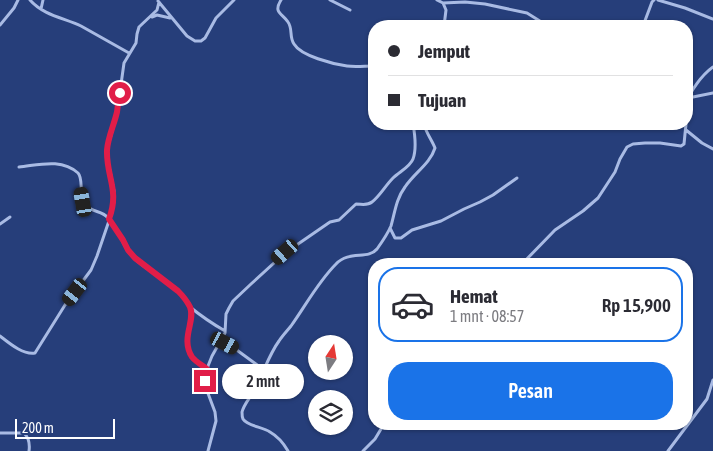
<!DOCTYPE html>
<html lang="id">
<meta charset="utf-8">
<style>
:root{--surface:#fff;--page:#f2f2f3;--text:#2b2b33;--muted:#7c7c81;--line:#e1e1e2;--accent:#1a73e8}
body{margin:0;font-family:"Asap Condensed",sans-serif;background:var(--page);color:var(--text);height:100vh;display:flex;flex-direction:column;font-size:19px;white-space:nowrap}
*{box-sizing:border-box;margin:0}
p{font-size:16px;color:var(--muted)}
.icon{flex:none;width:28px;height:28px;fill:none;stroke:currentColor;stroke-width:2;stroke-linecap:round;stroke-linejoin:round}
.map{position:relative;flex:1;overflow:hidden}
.sheet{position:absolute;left:368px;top:258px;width:325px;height:172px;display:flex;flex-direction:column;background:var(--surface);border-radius:20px;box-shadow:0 1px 4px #0004}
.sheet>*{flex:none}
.hud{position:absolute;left:368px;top:20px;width:325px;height:110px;border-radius:20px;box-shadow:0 1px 4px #0004;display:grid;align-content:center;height:110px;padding:0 20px;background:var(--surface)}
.needle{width:32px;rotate:12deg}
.fabs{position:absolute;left:308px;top:335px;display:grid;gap:10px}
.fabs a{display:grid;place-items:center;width:45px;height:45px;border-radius:50%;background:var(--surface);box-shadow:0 1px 4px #0004;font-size:25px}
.scale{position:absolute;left:15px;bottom:12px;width:100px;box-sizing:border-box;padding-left:5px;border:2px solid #fff;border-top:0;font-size:14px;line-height:18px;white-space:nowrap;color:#fff;-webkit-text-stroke:4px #263e7a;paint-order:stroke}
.end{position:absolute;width:22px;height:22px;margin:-11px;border:6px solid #e11d48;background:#fff;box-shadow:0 0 0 2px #fff}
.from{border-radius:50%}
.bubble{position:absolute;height:35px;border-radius:18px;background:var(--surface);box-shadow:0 1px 4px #0004;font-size:16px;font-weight:600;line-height:35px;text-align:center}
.car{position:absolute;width:15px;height:30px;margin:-15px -8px;border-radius:6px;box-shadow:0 0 4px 1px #0007;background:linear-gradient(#222 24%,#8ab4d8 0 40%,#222 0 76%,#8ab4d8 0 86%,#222 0)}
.hud b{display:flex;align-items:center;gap:18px;height:48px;font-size:19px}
.hud b+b{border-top:1px solid var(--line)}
.hud i{width:12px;height:12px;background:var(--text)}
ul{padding:9px 0 0;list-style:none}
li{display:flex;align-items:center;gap:15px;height:75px;margin:0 10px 8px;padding:0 10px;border:2px solid transparent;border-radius:20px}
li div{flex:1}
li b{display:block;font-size:19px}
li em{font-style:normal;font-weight:600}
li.current{border-color:var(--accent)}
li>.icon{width:45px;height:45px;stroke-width:1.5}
.primary-button{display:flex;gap:10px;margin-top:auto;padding:10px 20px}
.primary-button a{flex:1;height:58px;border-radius:20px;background:var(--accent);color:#fff;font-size:20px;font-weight:600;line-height:58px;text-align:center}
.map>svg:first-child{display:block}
</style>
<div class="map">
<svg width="713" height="451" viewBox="0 0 713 451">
<rect width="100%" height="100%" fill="#263e7a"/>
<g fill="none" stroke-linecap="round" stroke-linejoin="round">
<path stroke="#a9bbe4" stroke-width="3" d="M30,0C43,15 64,18 81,26C97,35 113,44 129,53
M281,0C273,13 282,13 288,22C293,29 289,37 294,44C301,56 333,64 347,66C355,67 365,66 374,66
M330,0L350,10
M437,0L443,3L446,10L444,26
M658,0L685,8L713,19
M158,1L187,36L195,41H201L205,38L216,18L234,0
M443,3L465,2L485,4L527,13L543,23L548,24L558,22L566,26
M41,9L43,0
M152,17L157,15L170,18
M0,25L14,8L18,0
M643,26L652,2L654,0
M688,98L713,93
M686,104C690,91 702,75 713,67
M414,129L424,127
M686,130L702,143L713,149
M19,167C39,165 61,158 78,173C84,179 78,196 86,205C92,213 102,210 108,218C117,227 121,240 128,251C139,266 156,273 170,284C175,288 180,292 184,297C186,300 188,304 190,307C201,316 213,324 225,331
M0,224L10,217
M390,228L395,238H401L412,230L441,221L464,209L480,202L493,195L517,178
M522,264L555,230L583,211L598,198L615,172L620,159L627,147L633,144L645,143H660L681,146L684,144L686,124
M190,307C193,324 180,344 194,359C198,363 203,366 207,369
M0,336C9,343 23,355 35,353L65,305L91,270L97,256L112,212L114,201V191L107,156L108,146L117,113L124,63L136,43L137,34L139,27L157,10L159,2
M221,341L234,348L264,370
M0,433H24C29,438 30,444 29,451
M208,451L216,421L215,412L206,388L205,381L208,366L212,356L225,333L226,314L229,308L233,301L251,284L285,253L330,222L339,220L356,204C362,204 367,206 372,202C380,196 385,186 393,178C399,172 410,167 413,159C417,148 415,135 413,124
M288,451C284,444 277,436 270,432C263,427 247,426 243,419C242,417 242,414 242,412C244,404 250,398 253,392C263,375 268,356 279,341C283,335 287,331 291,326C306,305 318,282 336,264C349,250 368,260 377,249C382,242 388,233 391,226C395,212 396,199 405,187C414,173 430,164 435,148C432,140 426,133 424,124
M363,451L375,439L384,424
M668,451L707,399L713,380"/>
</g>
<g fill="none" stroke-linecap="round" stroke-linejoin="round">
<path stroke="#e11d48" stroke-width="6" d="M120,93C118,99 118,106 117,112C114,125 108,137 107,150C106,177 120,190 109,219L123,240L128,250L135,258L178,291C182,295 187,301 190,307C196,321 180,338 192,357C196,362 202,365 207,369L205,381"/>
</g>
</svg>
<div class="fabs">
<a><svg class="needle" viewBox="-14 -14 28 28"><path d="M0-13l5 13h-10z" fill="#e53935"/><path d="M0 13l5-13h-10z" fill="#7c7c81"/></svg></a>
<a><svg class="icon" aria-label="layers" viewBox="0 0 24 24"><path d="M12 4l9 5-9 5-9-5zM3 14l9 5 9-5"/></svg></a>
</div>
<div class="scale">200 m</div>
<i class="end from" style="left:120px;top:93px"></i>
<i class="end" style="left:205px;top:381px"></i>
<div class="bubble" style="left:222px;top:364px;width:82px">2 mnt</div>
<i class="car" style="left:83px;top:202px;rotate:350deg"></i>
<i class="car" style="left:285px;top:252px;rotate:229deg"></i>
<i class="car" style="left:75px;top:292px;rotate:217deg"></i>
<i class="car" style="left:225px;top:343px;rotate:118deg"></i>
<div class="hud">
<b><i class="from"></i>Jemput</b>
<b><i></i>Tujuan</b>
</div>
<section class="sheet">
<ul>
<li class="current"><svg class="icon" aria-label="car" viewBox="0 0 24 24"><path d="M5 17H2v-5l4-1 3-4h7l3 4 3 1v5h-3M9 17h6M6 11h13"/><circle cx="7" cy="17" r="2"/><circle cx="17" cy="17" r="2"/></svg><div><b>Hemat</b><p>1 mnt · 08:57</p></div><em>Rp 15,900</em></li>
</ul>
<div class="primary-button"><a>Pesan</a></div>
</section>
</div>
